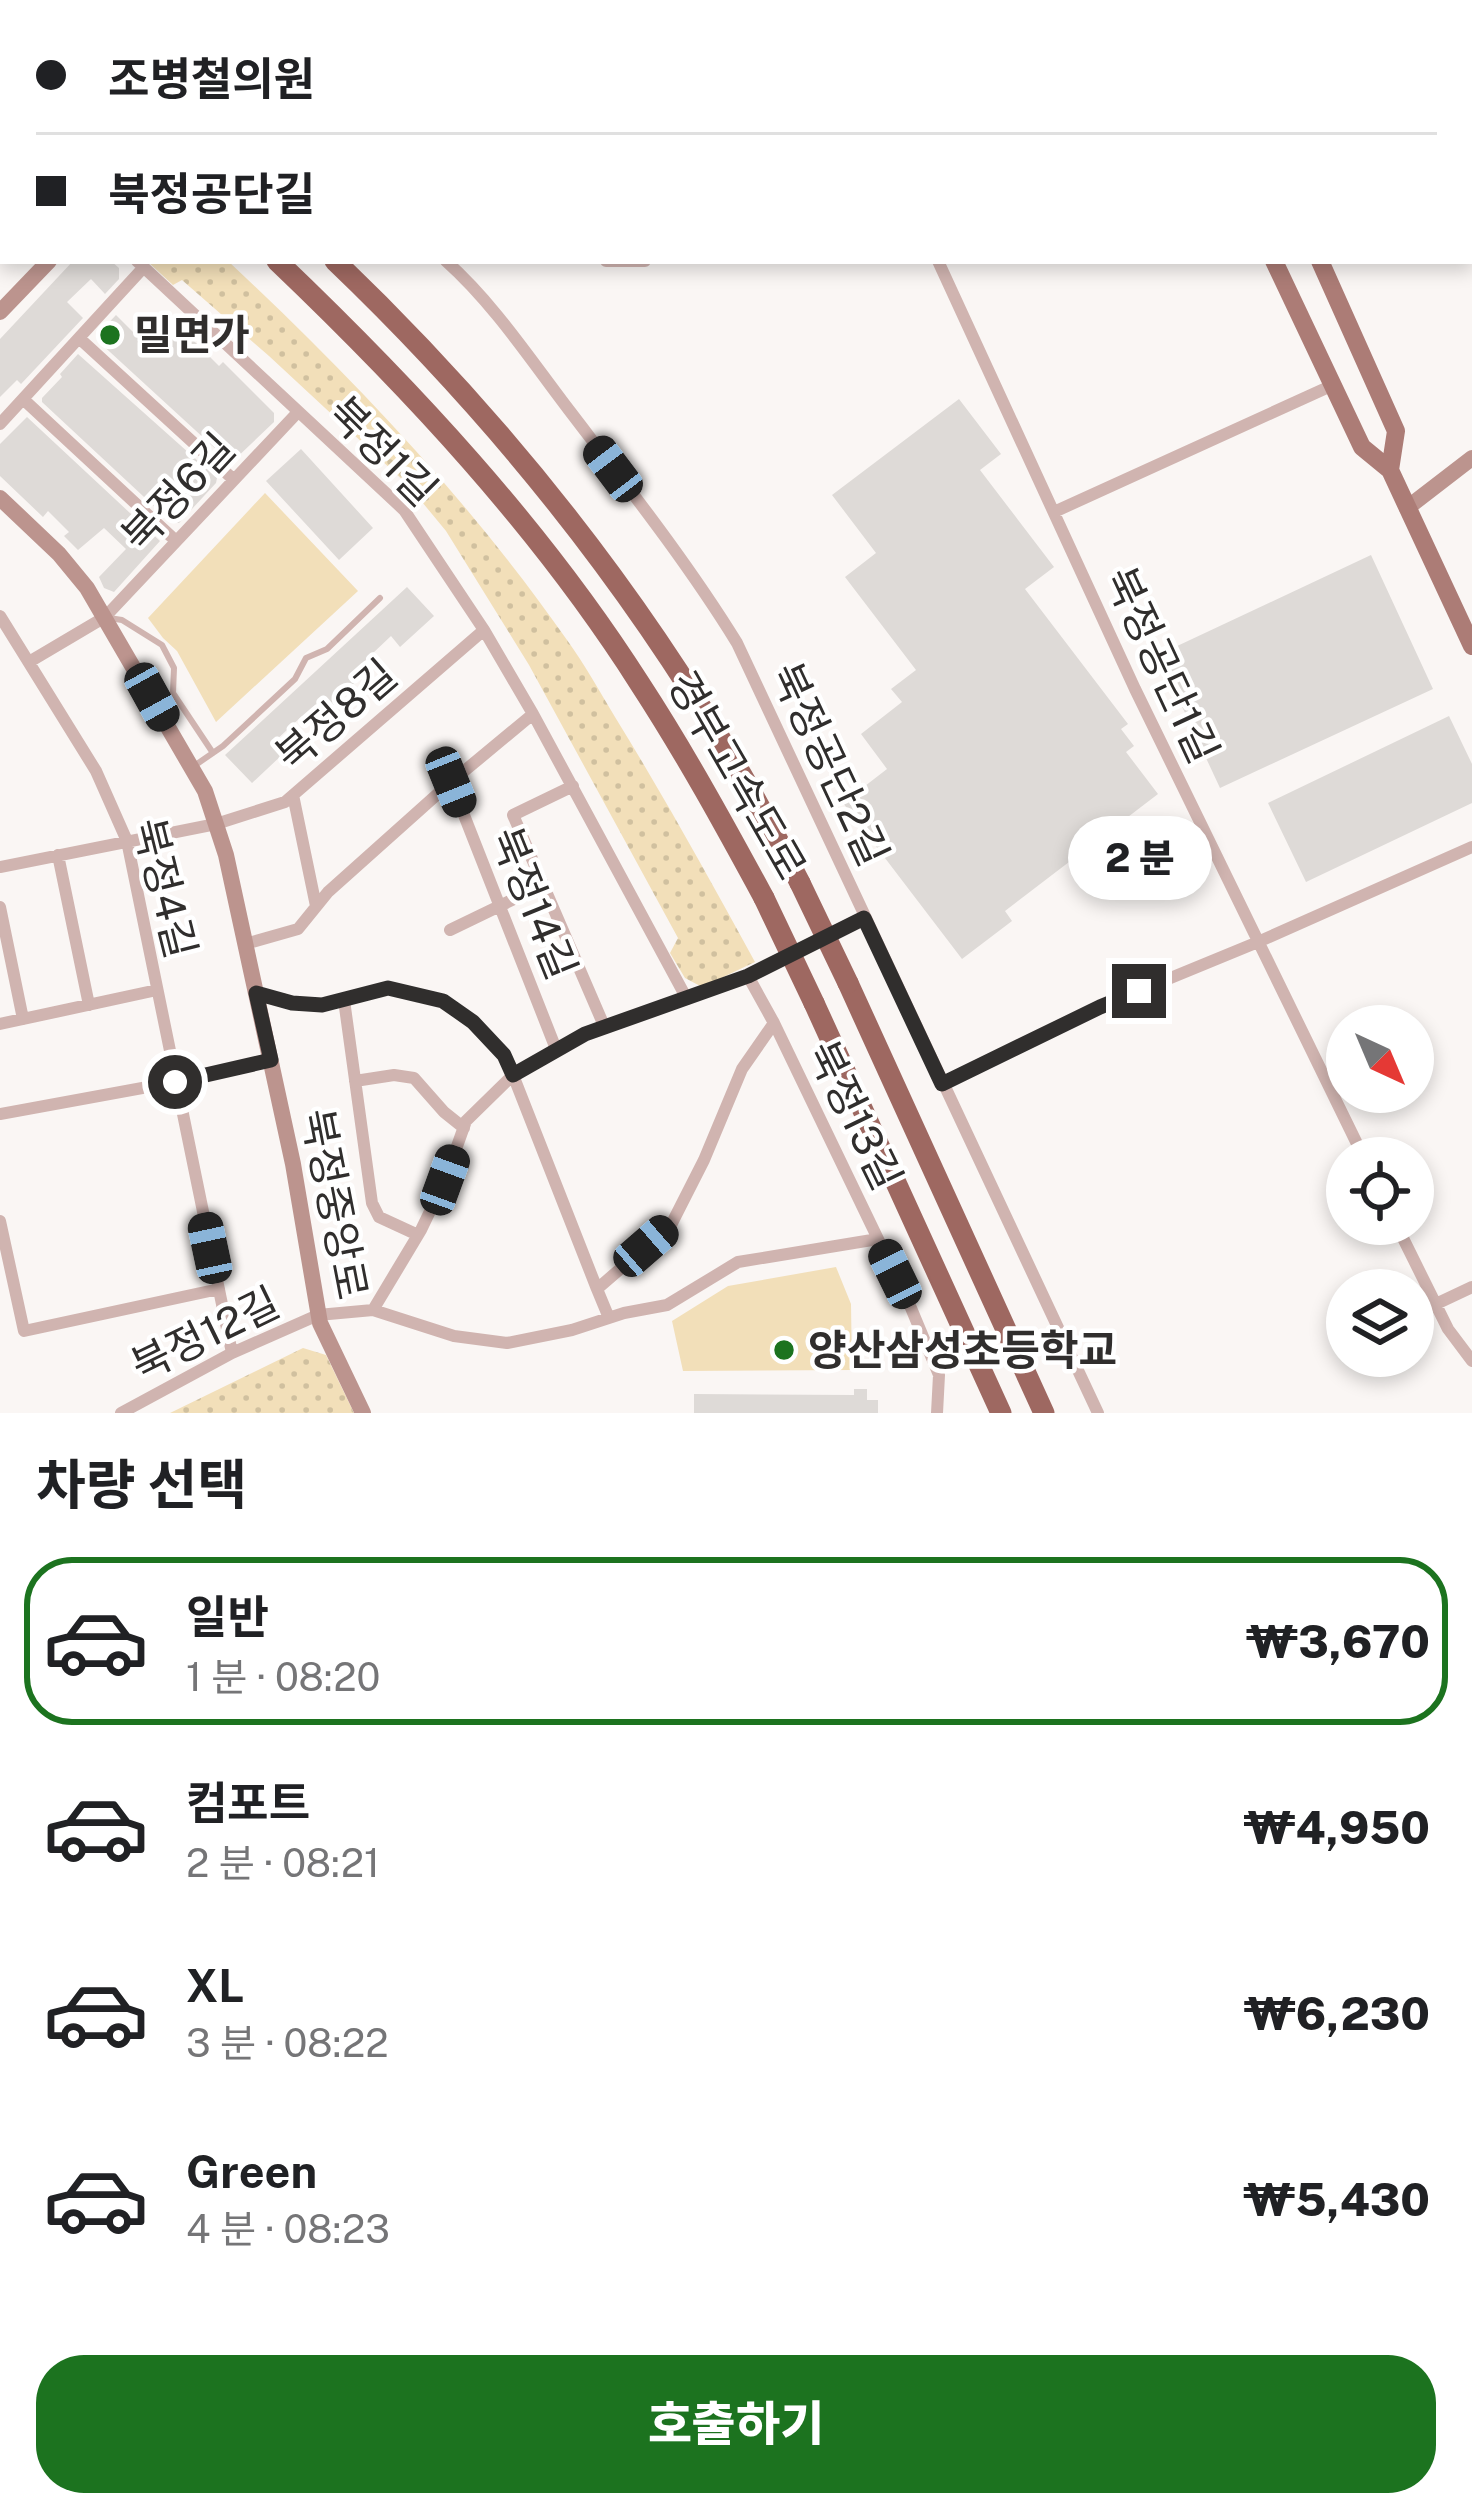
<!DOCTYPE html>
<html lang="ko">
<meta charset="utf-8">
<style>
:root{--surface:#fff;--page:#f6f6f6;--text:#202124;--muted:#757577;--line:#e0e0e0;--accent:#1c731f}
body{margin:0;font-family:"Public Sans","Noto Sans KR",sans-serif;background:var(--page);color:var(--text);height:100vh;display:flex;flex-direction:column;font-size:45px;white-space:nowrap}
*{box-sizing:border-box;margin:0}
p{font-size:39px;color:var(--muted)}
.icon{flex:none;width:66px;height:66px;fill:none;stroke:currentColor;stroke-width:2;stroke-linecap:round;stroke-linejoin:round}
.map{position:relative;height:1413px;overflow:hidden}
.details{display:flex;flex-direction:column;background:var(--surface);flex:1}
.details>*{flex:none}
.hud{position:absolute;left:0px;top:0px;width:1473px;height:264px;box-shadow:0 6px 18px #0003;display:grid;align-content:center;height:264px;padding:0 36px;background:var(--surface)}
.needle{width:78px;rotate:136deg}
.fabs{position:absolute;left:1326px;top:1005px;display:grid;gap:24px}
.fabs a{display:grid;place-items:center;width:108px;height:108px;border-radius:50%;background:var(--surface);box-shadow:0 6px 18px #0003;font-size:60px}
.end{position:absolute;width:54px;height:54px;margin:-27px;border:15px solid #302e2d;background:#fff;box-shadow:0 0 0 6px #fff}
.from{border-radius:50%}
.bubble{position:absolute;height:84px;border-radius:42px;background:var(--surface);box-shadow:0 6px 18px #0003;font-size:39px;font-weight:800;line-height:84px;text-align:center}
.car{position:absolute;width:36px;height:72px;margin:-36px -18px;border-radius:15px;box-shadow:0 0 9px 3px #0007;background:linear-gradient(#222 24%,#8ab4d8 0 40%,#222 0 76%,#8ab4d8 0 86%,#222 0)}
.hud b{display:flex;align-items:center;gap:42px;height:114px;font-size:45px}
.hud b+b{border-top:3px solid var(--line)}
.hud i{width:30px;height:30px;background:var(--text)}
ul{padding:0;list-style:none}
li{display:flex;align-items:center;gap:36px;height:168px;margin:0 24px 18px;padding:0 12px;border:6px solid transparent;border-radius:48px}
li div{flex:1}
li b{display:block;font-size:45px}
li em{font-style:normal;font-weight:800}
li.current{border-color:var(--accent)}
li>.icon{width:108px;height:108px;stroke-width:1.5}
h2{padding:0 36px;font-size:54px;line-height:144px}
.button{display:flex;gap:24px;margin-top:auto;padding:24px 36px}
.button a{flex:1;height:138px;border-radius:48px;background:var(--accent);color:#fff;font-size:48px;font-weight:800;line-height:138px;text-align:center}
.map>svg:first-child{display:block}
</style>
<div class="map">
<svg width="1472" height="1413" viewBox="0 0 1472 1413">
<defs>
<pattern id="green-dots" width="8" height="8" patternUnits="userSpaceOnUse" patternTransform="scale(3)"><rect width="8" height="8" fill="#f2dfb9"/><path d="M2 2h.1M6 6h.1" fill="none" stroke="#d0c09f" stroke-width="1.8" stroke-linecap="round"/></pattern>
</defs>
<rect width="100%" height="100%" fill="#faf6f4"/>
<path fill="url(#green-dots)" d="M147,261H228C352,377 470,501 567,640C585,665 600,692 615,717C665,798 710,880 755,962L702,987L685,978L670,953L678,938L529,665L446,531L408,485L269,356L182,280L173,285Z
M303,1348L326,1355L354,1413H170Z"/>
<path fill="#f2dfb9" d="M265,493L358,591L216,722L177,651L163,638L148,618Z
M836,1267L851,1304L852,1370L683,1371L672,1321L728,1286Z"/>
<path fill="#dedad7" d="M73,261H111L119,268V279L105,294L91,279L67,302L83,318L21,384L17,380L0,397V339Z
M116,315L137,336L148,325L165,342L183,323L196,337L193,340L219,366L223,362L274,413V422L231,463L98,341V334Z
M78,354L217,478L216,483L179,523H172L42,402V398L62,377L60,374Z
M959,399L1001,454L980,470L1054,567L1025,589L1128,724L1121,729L1134,746L1126,752L1158,794L1005,911L1012,921L962,959L843,803L887,769L861,734L902,702L891,689L916,670L845,577L876,553L832,495Z
M27,417L160,541L114,592L104,588L99,577L126,549L104,528L78,550L64,536L69,532L48,511L43,517L0,476V444Z
M301,449L373,528L339,560L266,481Z
M1371,555L1433,689L1220,788L1158,655Z
M407,587L434,616L400,647L391,636L353,672L359,679L341,695L337,704L328,707L310,724L302,716L273,743L283,754L252,783L225,755Z
M1449,716L1472,764V803L1306,882L1268,803Z
M854,1389H867V1400H878V1413H694V1394L854,1395Z"/>
<g fill="none" stroke-linecap="round" stroke-linejoin="round">
<path stroke="#a4a1a0" stroke-width="3" stroke-dasharray="3 9" stroke-linecap="butt" d="M1453,0L1454,3
M1470,36L1472,40"/>
<path stroke="#d0b4b0" stroke-width="6" d="M109,618L122,620L162,645L174,668L173,693L213,753
M194,766L223,746L295,679L306,658L327,649L380,598"/>
<path stroke="#d0b4b0" stroke-width="12" d="M142,0L146,3
M1032,0L1033,3
M434,3L436,0
M1068,3L1074,0
M137,261L404,510L484,630L533,714L687,999
M446,261C494,304 530,359 569,410C627,486 687,562 737,643L1098,1413
M606,261H645
M938,261L1135,689L1364,1158
M79,338L234,480
M23,399L176,541
M0,424L144,267
M1054,512L1333,385
M0,616L96,771L127,841L232,1353
M29,662L105,617L298,412
M451,782L556,1049
M573,786L513,815L605,1028
M293,795L316,906
M58,855L89,1005
M0,867L216,824L285,802L484,630
M0,907L23,1019
M450,930L543,885
M245,944L298,929L328,892L451,782L533,714
M256,993L292,1003L322,1005L388,988L443,1001L473,1022L504,1055L513,1075L597,1289
M344,1000L372,1203L379,1217L418,1235
M0,1024L157,990
M355,1081L394,1075L414,1078L444,1112L464,1128
M942,1083L1100,1007L1258,942L1472,847
M0,1114L175,1082L271,1060
M0,1221L24,1331L219,1289
M1396,1224L1448,1329L1472,1361
M878,1239L911,1308L939,1375L937,1413
M1436,1304L1472,1287
M373,1310L421,1230L445,1180L466,1121L513,1075L585,1034L748,976L864,918
M609,1318L597,1289L671,1225L704,1160L742,1069L774,1023
M121,1413L232,1353L318,1315L373,1310L454,1336L507,1343L572,1330L624,1313L667,1305L738,1262L878,1239L774,1023L748,976"/>
<path stroke="#bc948e" stroke-width="16" d="M280,3L283,0
M0,141L3,143
M0,312L49,261
M0,498L59,554L87,588L205,791L226,855L293,1164L320,1323L363,1413
M1407,508L1472,458"/>
<path stroke="#ac7c76" stroke-width="18" d="M1150,0L1152,3
M1196,0L1197,3
M1274,261L1362,447L1390,470L1472,646
M1320,261L1396,431L1390,470"/>
<path stroke="#9e6861" stroke-width="21" d="M51,0L55,3
M0,5L3,8
M277,261C411,389 540,527 640,684C685,753 725,826 764,898
M335,261C523,441 683,650 800,883
M848,983L1044,1413
M814,1003L1001,1413"/>
<path stroke="#9e6861" stroke-width="21" d="M800,883L848,983
M764,898L814,1003"/>
</g>
<g fill="none" stroke-linecap="round" stroke-linejoin="round">
<path stroke="#302e2d" stroke-width="15" d="M175,1082L271,1060L256,993L292,1003L322,1005L388,988L443,1001L473,1022L504,1055L513,1075L585,1034L748,976L864,918L942,1084L1100,1007L1139,991"/>
</g>
<g fill="#1c731f" stroke="#fff" stroke-width="4.5">
<circle cx="110" cy="335" r="12"/>
<circle cx="784" cy="1350" r="12"/>
</g>
<g text-anchor="middle" stroke-width="9" stroke-linejoin="round" paint-order="stroke">
<g font-size="42" font-weight="bold" fill="#302e2d" stroke="#fff" text-anchor="start">
<text x="134" y="350">밀면가</text>
<text x="808" y="1365">양산삼성초등학교</text>
</g>
<g font-size="42" fill="#302e2d" stroke="#fff">
<text transform="translate(383 451) rotate(45)" y="15">북정1길</text>
<text transform="translate(178 492) rotate(-47)" y="15">북정6길</text>
<text transform="translate(1162 665) rotate(65)" y="15">북정공단1길</text>
<text transform="translate(336 715) rotate(-41)" y="15">북정8길</text>
<text transform="translate(830 764) rotate(65)" y="15">북정공단2길</text>
<text transform="translate(737 775) rotate(60)" y="15">경부고속도로</text>
<text transform="translate(165 888) rotate(76)" y="15">북정4길</text>
<text transform="translate(534 903) rotate(68)" y="15">북정14길</text>
<text transform="translate(855 1115) rotate(64)" y="15">북정13길</text>
<text transform="translate(335 1204) rotate(79)" y="15">북정중앙로</text>
<text transform="translate(205 1334) rotate(-26)" y="15">북정12길</text>
</g>
</g>
</svg>
<div class="fabs">
<a><svg class="needle" viewBox="-14 -14 28 28"><path d="M0-13l5 13h-10z" fill="#e53935"/><path d="M0 13l5-13h-10z" fill="#757577"/></svg></a>
<a><svg class="icon" aria-label="locate" viewBox="0 0 24 24"><circle cx="12" cy="12" r="6"/><path d="M12 2v4M12 18v4M2 12h4M18 12h4"/></svg></a>
<a><svg class="icon" aria-label="layers" viewBox="0 0 24 24"><path d="M12 4l9 5-9 5-9-5zM3 14l9 5 9-5"/></svg></a>
</div>
<i class="end from" style="left:175px;top:1082px"></i>
<i class="end" style="left:1139px;top:991px"></i>
<div class="bubble" style="left:1068px;top:816px;width:144px">2 분</div>
<i class="car" style="left:613px;top:469px;rotate:323deg"></i>
<i class="car" style="left:152px;top:697px;rotate:151deg"></i>
<i class="car" style="left:451px;top:782px;rotate:158deg"></i>
<i class="car" style="left:445px;top:1180px;rotate:20deg"></i>
<i class="car" style="left:646px;top:1246px;rotate:49deg"></i>
<i class="car" style="left:210px;top:1248px;rotate:348deg"></i>
<i class="car" style="left:895px;top:1274px;rotate:334deg"></i>
<div class="hud">
<b><i class="from"></i>조병철의원</b>
<b><i></i>북정공단길</b>
</div>
</div>
<section class="details">
<h2>차량 선택</h2>
<ul>
<li class="current"><svg class="icon" aria-label="car" viewBox="0 0 24 24"><path d="M5 17H2v-5l4-1 3-4h7l3 4 3 1v5h-3M9 17h6M6 11h13"/><circle cx="7" cy="17" r="2"/><circle cx="17" cy="17" r="2"/></svg><div><b>일반</b><p>1 분 · 08:20</p></div><em>₩3,670</em></li>
<li><svg class="icon" aria-label="car" viewBox="0 0 24 24"><path d="M5 17H2v-5l4-1 3-4h7l3 4 3 1v5h-3M9 17h6M6 11h13"/><circle cx="7" cy="17" r="2"/><circle cx="17" cy="17" r="2"/></svg><div><b>컴포트</b><p>2 분 · 08:21</p></div><em>₩4,950</em></li>
<li><svg class="icon" aria-label="car" viewBox="0 0 24 24"><path d="M5 17H2v-5l4-1 3-4h7l3 4 3 1v5h-3M9 17h6M6 11h13"/><circle cx="7" cy="17" r="2"/><circle cx="17" cy="17" r="2"/></svg><div><b>XL</b><p>3 분 · 08:22</p></div><em>₩6,230</em></li>
<li><svg class="icon" aria-label="car" viewBox="0 0 24 24"><path d="M5 17H2v-5l4-1 3-4h7l3 4 3 1v5h-3M9 17h6M6 11h13"/><circle cx="7" cy="17" r="2"/><circle cx="17" cy="17" r="2"/></svg><div><b>Green</b><p>4 분 · 08:23</p></div><em>₩5,430</em></li>
</ul>
<div class="button"><a>호출하기</a></div>
</section>
